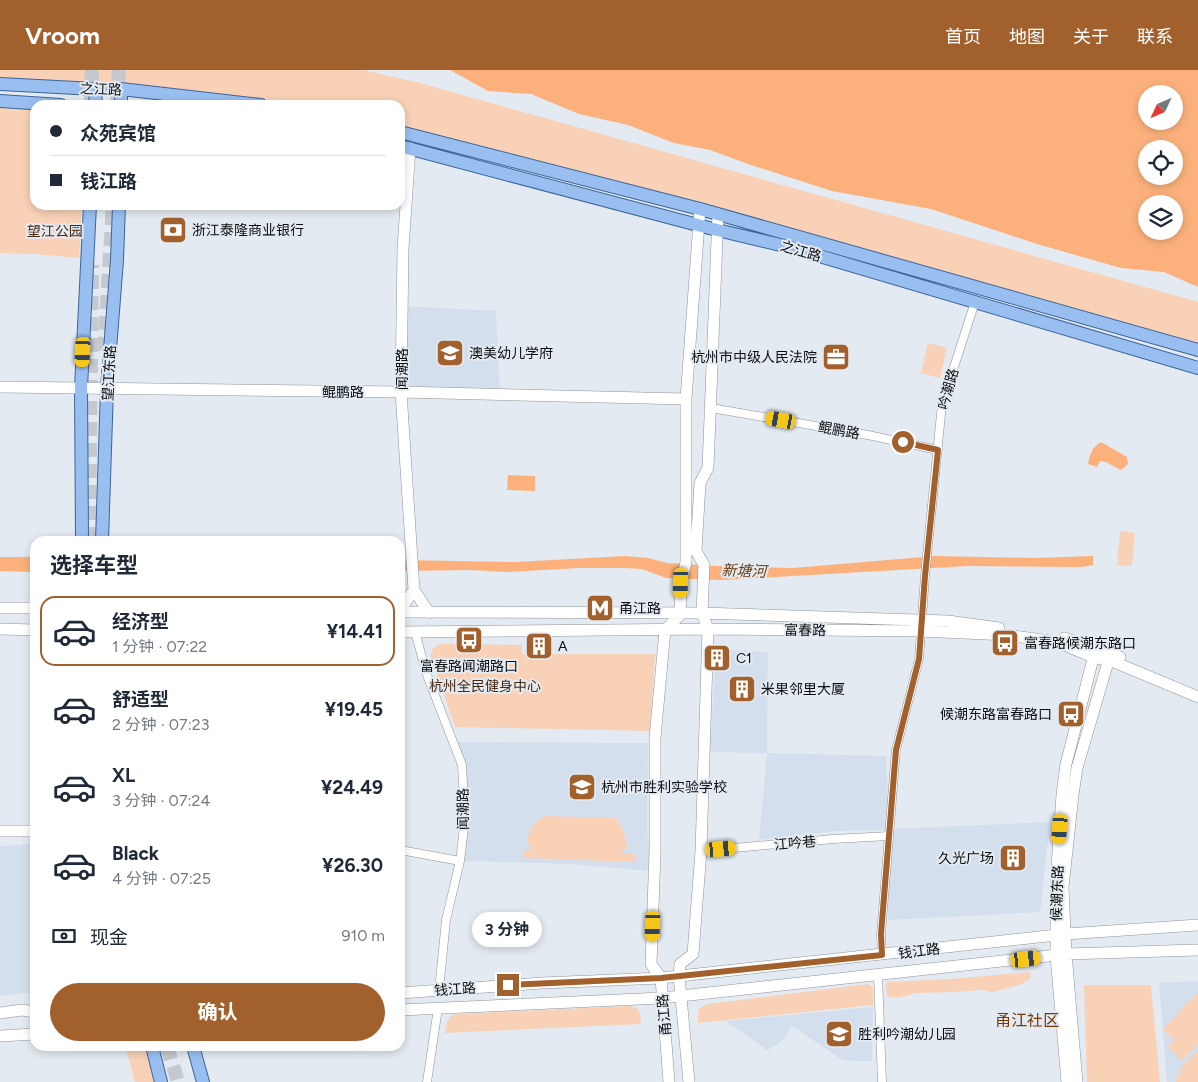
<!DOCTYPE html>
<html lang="zh">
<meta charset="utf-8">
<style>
:root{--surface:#fff;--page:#f6f6f7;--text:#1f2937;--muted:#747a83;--line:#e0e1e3;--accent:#a2602d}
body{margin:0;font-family:Figtree,"Noto Sans SC",sans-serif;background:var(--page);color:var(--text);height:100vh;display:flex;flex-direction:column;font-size:19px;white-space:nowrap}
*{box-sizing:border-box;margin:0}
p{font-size:16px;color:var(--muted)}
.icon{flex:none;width:28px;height:28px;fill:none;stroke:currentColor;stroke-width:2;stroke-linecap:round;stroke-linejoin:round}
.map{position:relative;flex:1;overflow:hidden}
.sheet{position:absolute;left:30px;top:466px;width:375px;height:515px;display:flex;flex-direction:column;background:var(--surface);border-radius:15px;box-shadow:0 2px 8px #0003}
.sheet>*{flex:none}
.banner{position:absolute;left:30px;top:30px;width:375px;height:110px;border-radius:15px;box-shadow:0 2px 8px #0003;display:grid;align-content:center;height:110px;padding:0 20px;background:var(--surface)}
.needle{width:32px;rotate:226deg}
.fabs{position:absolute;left:1138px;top:15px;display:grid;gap:10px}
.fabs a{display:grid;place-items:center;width:45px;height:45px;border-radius:50%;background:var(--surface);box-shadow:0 2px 8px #0003;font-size:25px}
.end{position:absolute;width:22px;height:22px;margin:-11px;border:6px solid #a2602d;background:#fff;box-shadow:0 0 0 2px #fff}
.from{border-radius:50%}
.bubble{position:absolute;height:35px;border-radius:18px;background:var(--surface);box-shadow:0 2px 8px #0003;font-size:16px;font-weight:700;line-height:35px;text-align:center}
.car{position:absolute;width:15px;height:30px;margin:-15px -8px;border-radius:6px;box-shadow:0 0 4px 1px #0007;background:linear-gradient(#f5c518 24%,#345 0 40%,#f5c518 0 76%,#345 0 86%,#f5c518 0)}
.banner b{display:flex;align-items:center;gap:18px;height:48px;font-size:19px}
.banner b+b{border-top:1px solid var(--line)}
.banner i{width:12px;height:12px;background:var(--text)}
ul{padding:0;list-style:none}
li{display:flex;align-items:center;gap:15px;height:70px;margin:0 10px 8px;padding:0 10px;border:2px solid transparent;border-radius:15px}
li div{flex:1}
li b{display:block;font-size:19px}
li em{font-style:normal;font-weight:700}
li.on{border-color:var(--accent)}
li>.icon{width:45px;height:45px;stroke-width:1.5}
h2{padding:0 20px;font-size:22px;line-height:60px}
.pay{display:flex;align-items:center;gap:12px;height:55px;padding:0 20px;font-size:19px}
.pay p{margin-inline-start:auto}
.action{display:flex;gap:10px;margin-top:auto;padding:10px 20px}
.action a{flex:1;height:58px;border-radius:30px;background:var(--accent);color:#fff;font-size:20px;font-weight:700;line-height:58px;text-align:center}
header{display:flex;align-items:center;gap:30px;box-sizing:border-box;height:70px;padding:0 25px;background:var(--accent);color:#fff}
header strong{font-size:24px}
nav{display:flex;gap:28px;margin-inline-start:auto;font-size:18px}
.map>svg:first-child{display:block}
</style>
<header>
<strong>Vroom</strong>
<nav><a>首页</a><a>地图</a><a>关于</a><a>联系</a></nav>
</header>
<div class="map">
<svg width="1198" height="1012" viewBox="0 0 1198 1012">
<rect width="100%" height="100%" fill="#e4eaf1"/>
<path fill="#d4dfed" d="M402,236L496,241L500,325L401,322Z
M716,579L768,582L767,683L886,686L889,759L1050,752L1040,842L888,850L889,760L834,761L759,770L767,683L710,682Z
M453,672L648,673L647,761L650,782L647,801L574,794L460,791L465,749L462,695Z
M35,774V922L0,926V776Z
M1198,911V1012H1167L1159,913Z
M873,937L872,991H852L841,989L792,956L781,972L767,980L726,951Z"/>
<path fill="#f8d1b6" d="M0,0H363L420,13L1198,232V274L400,56V35H307L261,28L128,16L0,9Z
M0,33L35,37V135H82L79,188L35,184L0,183Z
M928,273L947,278L940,308L921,303Z
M1120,461L1135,463L1132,496L1117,495Z
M442,574L522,575V584H655L650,661L455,657L431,587C431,579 434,576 442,574Z
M544,746L616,748C623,758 626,765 627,777L621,783L636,784V792L523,788V781L532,780L527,771C530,759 533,753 544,746Z
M1030,902L1031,908L1020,915L992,922L982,920L955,922L916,923L898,928L887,926L886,914L889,912L951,909Z
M868,914L873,917V935L698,953V940L703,936L709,934Z
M1084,915H1151L1160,1012H1087Z
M1198,922V974L1182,991L1168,976L1174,970L1163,959Z
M630,936L638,939L640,944L641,954L445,963L447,952L451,946L459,944Z
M125,976H145L156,1012H135Z
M1198,980V1012H1175L1183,995Z"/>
<path fill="#fcb17c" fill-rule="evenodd" d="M450,0H1198V217L1164,202L1121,198L1037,174L931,139L832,121L751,95L710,80L674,73L628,55L579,44L531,24L488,21ZM1146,24H1174V51H1146ZM1146,79H1174V106H1146ZM1146,134H1174V161H1146Z
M1101,372L1127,387L1128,394L1121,400L1106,392L1100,391L1097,397L1088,394C1090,384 1092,377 1101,372Z
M508,405L535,406V421L507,420Z
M625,486L648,488L667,493L718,496L793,498L935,486L1036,488L1093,486V495L1082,497L968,496L723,510L666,508L642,499L625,498H579L508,502L470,500L400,501V490L516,492Z
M0,487H35V502L0,501Z"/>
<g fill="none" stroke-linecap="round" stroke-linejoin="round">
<path stroke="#c3c9cf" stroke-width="14" stroke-dasharray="14 7" stroke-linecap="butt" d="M91,32L92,0
M117,32L119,0
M104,281L113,135
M89,471L92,195
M167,976L178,1012"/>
<g stroke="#8e939a" stroke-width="9">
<path id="street" d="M711,338L868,365L938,380
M415,562L427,605L462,695L465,749L460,791L446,850L439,920
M400,780L460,791
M701,781L833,769L889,766
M882,885L881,864L896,680L919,589L925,506L942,334L975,232
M878,904L882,1012
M427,1012L438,938"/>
</g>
<g stroke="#8e939a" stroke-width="12">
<path id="secondary" d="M410,78L403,178L401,322L414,520L429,543
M0,317L401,322L686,329
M0,538H35
M400,540L414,520
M400,542L702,543L948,551L999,558
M0,559L35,560
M400,562L708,559L920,561L1007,565L1057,572L1093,587L1114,592L1198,627
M1064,568L1120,587
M0,761H35
M400,923L542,913L661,908L1066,864L1198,855
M400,940L662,928L1066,884L1198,880
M0,943L22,940L35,942
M0,966L35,964
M669,1012L661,908L651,894L655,781V668L665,560L680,545L681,513L686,492V329L700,139
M689,1012L679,906L680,894L693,884L701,781L708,559L702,543L704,495L696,481L700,413L708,398L718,144
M1067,1012L1056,886V811L1062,725L1066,694L1095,581
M1077,1012L1066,884L1063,817L1073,725L1077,698L1110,585"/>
</g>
<g stroke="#3b659b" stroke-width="14">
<path id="primary" d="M0,14L95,19H121L261,35
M95,19L96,35
M121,19V35
M0,31L61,35
M400,62L700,139L1198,280
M400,76L709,158L789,177L1198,298
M82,471L81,318L90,135
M102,471L107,318L117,190L119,135
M152,976L161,1012
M193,976L203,1012"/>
</g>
<use href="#street" stroke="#fff" stroke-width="8"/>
<use href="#secondary" stroke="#fff" stroke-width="11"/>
<use href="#primary" stroke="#99bff1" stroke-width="12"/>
</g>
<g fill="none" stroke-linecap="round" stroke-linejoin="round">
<path stroke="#a2602d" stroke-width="6" d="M508,915L661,908L882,885L881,864L896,680L919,589L925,506L938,380L903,372"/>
</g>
<defs>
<g id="bank-square" transform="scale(1.4375)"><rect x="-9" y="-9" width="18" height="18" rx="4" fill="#a2602d" stroke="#e4eaf1"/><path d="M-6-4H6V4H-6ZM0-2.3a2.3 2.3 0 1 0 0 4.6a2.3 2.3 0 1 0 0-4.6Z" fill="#fff"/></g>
<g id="school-square" transform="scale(1.4375)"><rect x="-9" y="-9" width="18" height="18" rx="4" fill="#a2602d" stroke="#e4eaf1"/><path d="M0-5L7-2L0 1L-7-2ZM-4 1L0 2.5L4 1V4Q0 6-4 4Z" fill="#fff"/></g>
<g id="office-square" transform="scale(1.4375)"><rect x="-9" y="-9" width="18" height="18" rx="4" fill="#a2602d" stroke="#e4eaf1"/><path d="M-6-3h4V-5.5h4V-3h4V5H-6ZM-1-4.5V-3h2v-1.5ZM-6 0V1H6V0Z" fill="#fff"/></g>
<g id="metro-square" transform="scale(1.4375)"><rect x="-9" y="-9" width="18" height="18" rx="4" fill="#a2602d" stroke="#e4eaf1"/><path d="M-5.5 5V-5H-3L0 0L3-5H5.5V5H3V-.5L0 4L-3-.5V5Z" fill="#fff"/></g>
<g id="bus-square" transform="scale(1.4375)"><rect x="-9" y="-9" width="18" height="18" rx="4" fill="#a2602d" stroke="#e4eaf1"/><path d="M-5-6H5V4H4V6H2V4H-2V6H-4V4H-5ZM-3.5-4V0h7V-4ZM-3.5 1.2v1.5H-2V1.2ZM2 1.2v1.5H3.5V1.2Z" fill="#fff"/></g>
<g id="building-square" transform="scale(1.4375)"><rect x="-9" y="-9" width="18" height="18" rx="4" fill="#a2602d" stroke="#e4eaf1"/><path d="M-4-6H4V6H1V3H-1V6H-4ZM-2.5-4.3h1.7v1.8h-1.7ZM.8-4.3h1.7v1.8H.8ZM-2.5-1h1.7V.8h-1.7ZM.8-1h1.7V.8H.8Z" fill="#fff"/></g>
</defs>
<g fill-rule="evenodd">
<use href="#bank-square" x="173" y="160"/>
<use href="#school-square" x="450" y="283"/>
<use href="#office-square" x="836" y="287"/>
<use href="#metro-square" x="600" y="538"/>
<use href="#bus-square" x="469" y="570"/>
<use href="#bus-square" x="1005" y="573"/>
<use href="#building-square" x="539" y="576"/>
<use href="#building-square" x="717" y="588"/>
<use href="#building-square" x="742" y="619"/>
<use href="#bus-square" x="1071" y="644"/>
<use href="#school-square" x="582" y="717"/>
<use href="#building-square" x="1013" y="788"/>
<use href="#school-square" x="839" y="964"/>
</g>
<g text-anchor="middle" stroke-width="4" stroke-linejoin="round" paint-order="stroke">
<g font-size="14" fill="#0b0d0f" stroke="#e4eaf1">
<text transform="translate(101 19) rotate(2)" y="5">之江路</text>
<text transform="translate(801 181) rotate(16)" y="5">之江路</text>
<text transform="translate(402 299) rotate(-90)" y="5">闻潮路</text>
<text transform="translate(109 303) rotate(-87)" y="5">望江东路</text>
<text transform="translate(948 319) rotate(-75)" y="5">吟潮路</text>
<text x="343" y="327">鲲鹏路</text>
<text transform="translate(839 360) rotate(10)" y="5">鲲鹏路</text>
<text transform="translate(805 560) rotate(1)" y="5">富春路</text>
<text transform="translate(463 739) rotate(-91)" y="5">闻潮路</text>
<text transform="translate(795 773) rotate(-5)" y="5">江吟巷</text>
<text transform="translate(1057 823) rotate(-88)" y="5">候潮东路</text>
<text transform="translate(919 881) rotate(-7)" y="5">钱江路</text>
<text transform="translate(455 919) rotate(-4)" y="5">钱江路</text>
<text transform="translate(664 945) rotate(-95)" y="5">甬江路</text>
</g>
<g font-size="14" fill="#0b0d0f" stroke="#e4eaf1" text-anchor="start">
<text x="192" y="165">浙江泰隆商业银行</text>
<text x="469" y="288">澳美幼儿学府</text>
<text x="817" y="292" text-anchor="end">杭州市中级人民法院</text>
<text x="619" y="543">甬江路</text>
<text x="1024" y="578">富春路候潮东路口</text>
<text x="558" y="581">A</text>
<text x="736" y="593">C1</text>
<text x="469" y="601" text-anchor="middle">富春路闻潮路口</text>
<text x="761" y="624">米果邻里大厦</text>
<text x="1052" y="649" text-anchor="end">候潮东路富春路口</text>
<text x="601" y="722">杭州市胜利实验学校</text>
<text x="994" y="793" text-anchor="end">久光广场</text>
<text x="858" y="969">胜利吟潮幼儿园</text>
</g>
<g font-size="14" fill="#482a13" stroke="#e4eaf1">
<text x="55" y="166">望江公园</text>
<text x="485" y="621">杭州全民健身中心</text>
</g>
<g font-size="15" font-style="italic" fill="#6a3b13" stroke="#e4eaf1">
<text transform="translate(744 501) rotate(2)" y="5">新塘河</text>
</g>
<g font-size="16" fill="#743b03" stroke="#e4eaf1">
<text x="1027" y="956">甬江社区</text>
</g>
</g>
</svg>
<div class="fabs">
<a><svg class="needle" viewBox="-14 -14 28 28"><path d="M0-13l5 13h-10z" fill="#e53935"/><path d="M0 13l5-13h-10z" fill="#747a83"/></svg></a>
<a><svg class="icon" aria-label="locate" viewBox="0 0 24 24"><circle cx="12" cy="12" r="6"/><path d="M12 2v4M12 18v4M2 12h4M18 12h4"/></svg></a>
<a><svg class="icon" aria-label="layers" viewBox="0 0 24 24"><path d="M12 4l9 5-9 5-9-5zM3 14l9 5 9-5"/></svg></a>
</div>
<i class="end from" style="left:903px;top:372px"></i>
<i class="end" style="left:508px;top:915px"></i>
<div class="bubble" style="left:472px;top:842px;width:70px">3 分钟</div>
<i class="car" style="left:83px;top:282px;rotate:183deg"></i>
<i class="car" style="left:781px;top:350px;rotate:280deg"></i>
<i class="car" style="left:681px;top:513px;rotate:182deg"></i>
<i class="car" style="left:1060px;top:759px;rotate:184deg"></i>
<i class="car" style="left:721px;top:779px;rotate:85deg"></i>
<i class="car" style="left:653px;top:856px;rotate:182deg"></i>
<i class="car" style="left:1026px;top:889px;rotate:84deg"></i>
<div class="banner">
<b><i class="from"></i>众苑宾馆</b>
<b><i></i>钱江路</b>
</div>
<section class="sheet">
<h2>选择车型</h2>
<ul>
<li class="on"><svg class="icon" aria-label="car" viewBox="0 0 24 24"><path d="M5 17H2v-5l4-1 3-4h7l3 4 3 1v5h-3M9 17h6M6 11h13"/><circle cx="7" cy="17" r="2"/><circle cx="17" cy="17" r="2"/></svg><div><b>经济型</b><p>1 分钟 · 07:22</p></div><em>¥14.41</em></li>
<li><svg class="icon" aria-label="car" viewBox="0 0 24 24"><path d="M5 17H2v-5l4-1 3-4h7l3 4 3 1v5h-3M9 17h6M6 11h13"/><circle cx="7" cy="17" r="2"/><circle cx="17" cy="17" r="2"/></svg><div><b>舒适型</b><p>2 分钟 · 07:23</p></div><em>¥19.45</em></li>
<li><svg class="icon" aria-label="car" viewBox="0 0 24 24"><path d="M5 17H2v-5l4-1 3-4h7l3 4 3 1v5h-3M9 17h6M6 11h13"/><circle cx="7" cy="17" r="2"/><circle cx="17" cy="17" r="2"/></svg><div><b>XL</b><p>3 分钟 · 07:24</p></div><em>¥24.49</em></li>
<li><svg class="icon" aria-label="car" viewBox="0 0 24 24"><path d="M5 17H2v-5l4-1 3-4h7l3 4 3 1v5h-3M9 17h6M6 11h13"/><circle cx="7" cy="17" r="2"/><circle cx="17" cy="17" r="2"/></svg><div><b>Black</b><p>4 分钟 · 07:25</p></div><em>¥26.30</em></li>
</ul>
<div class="pay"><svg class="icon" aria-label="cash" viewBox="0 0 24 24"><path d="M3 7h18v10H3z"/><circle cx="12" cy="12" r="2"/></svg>现金<p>910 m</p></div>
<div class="action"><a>确认</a></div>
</section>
</div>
